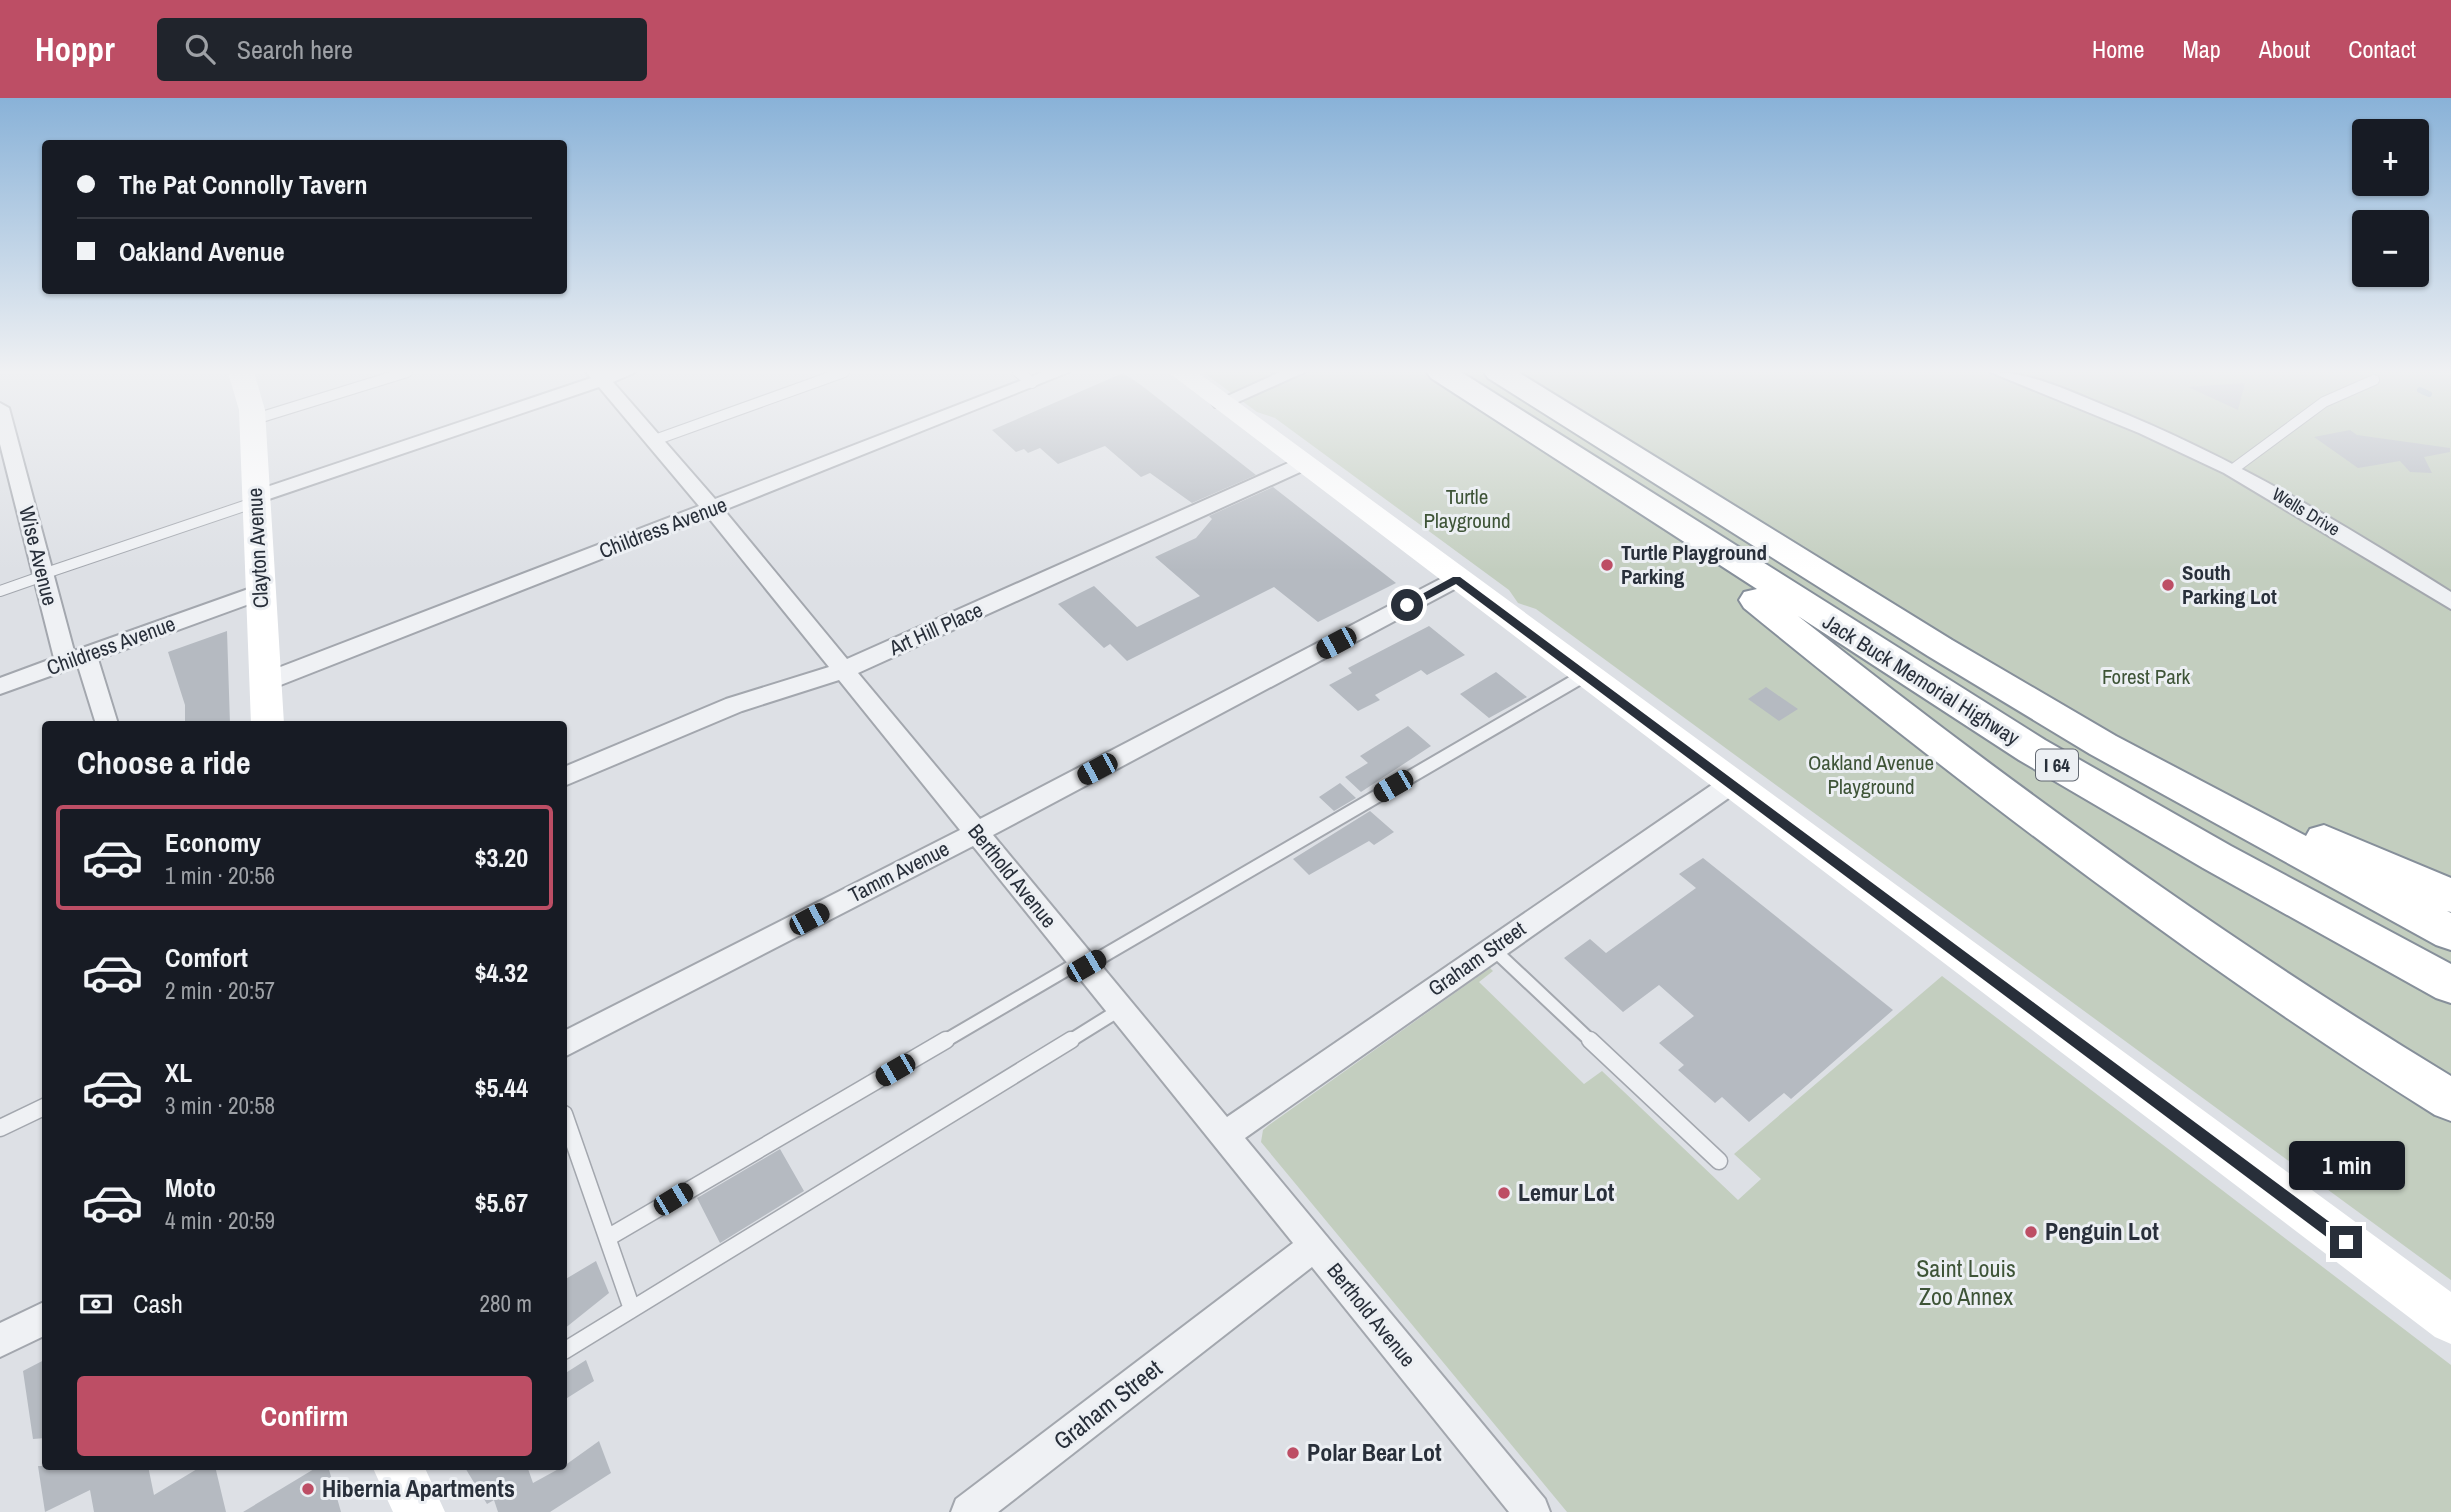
<!DOCTYPE html>
<meta charset="utf-8">
<style>
:root{--surface:#171b24;--page:#20242c;--text:#f1f3f6;--muted:#9ea1a6;--line:#363941;--accent:#bd4e65}
body{margin:0;font-family:"Archivo Narrow",sans-serif;background:var(--page);color:var(--text);height:100vh;display:flex;flex-direction:column;font-size:26px;white-space:nowrap}
*{box-sizing:border-box;margin:0}
p{font-size:23px;color:var(--muted)}
.icon{flex:none;width:38px;height:38px;fill:none;stroke:currentColor;stroke-width:2;stroke-linecap:round;stroke-linejoin:round}
.map{position:relative;flex:1;overflow:hidden}
.panel{position:absolute;left:42px;top:623px;width:525px;height:749px;display:flex;flex-direction:column;background:var(--surface);border-radius:7px;box-shadow:0 2px 5px #0004}
.panel>*{flex:none}
.guide{position:absolute;left:42px;top:42px;width:525px;height:154px;border-radius:7px;box-shadow:0 2px 5px #0004;display:grid;align-content:center;height:154px;padding:0 35px;background:var(--surface)}
.controls{position:absolute;left:2352px;top:21px;display:grid;gap:14px}
.controls a{display:grid;place-items:center;width:77px;height:77px;border-radius:7px;background:var(--surface);box-shadow:0 2px 5px #0004;font-size:35px}
.end{position:absolute;width:32px;height:32px;margin:-16px;border:9px solid #282f3a;background:#fff;box-shadow:0 0 0 4px #fff}
.from{border-radius:50%}
.bubble{position:absolute;height:49px;border-radius:7px;background:var(--surface);box-shadow:0 2px 5px #0004;font-size:23px;font-weight:800;line-height:49px;text-align:center}
.car{position:absolute;width:21px;height:42px;margin:-21px -10px;border-radius:9px;box-shadow:0 0 5px 2px #0007;background:linear-gradient(#222 24%,#8ab4d8 0 40%,#222 0 76%,#8ab4d8 0 86%,#222 0)}
.guide b{display:flex;align-items:center;gap:24px;height:66px;font-size:26px}
.guide b+b{border-top:2px solid var(--line)}
.guide i{width:18px;height:18px;background:var(--text)}
ul{padding:0;list-style:none}
li{display:flex;align-items:center;gap:21px;height:105px;margin:0 14px 10px;padding:0 21px;border:4px solid transparent;border-radius:7px}
li div{flex:1}
li b{display:block;font-size:26px}
li em{font-style:normal;font-weight:800}
li.on{border-color:var(--accent)}
li>.icon{width:63px;height:63px;stroke-width:1.5}
h2{padding:0 35px;font-size:32px;line-height:84px}
.pay{display:flex;align-items:center;gap:18px;height:77px;padding:0 35px;font-size:26px}
.pay p{margin-inline-start:auto}
.button{display:flex;gap:14px;margin-top:auto;padding:14px 35px}
.button a{flex:1;height:80px;border-radius:7px;background:var(--accent);color:#fff;font-size:28px;font-weight:800;line-height:80px;text-align:center}
header{display:flex;align-items:center;gap:42px;box-sizing:border-box;height:98px;padding:0 35px;background:var(--accent);color:#fff}
header strong{font-size:33px}
nav{display:flex;gap:38px;margin-inline-start:auto;font-size:24px}
.search{width:490px;height:63px;background:var(--page);display:flex;align-items:center;gap:18px;box-sizing:border-box;padding:0 24px;border-radius:7px;color:var(--muted);font-size:26px}
.map>svg:first-child{display:block}
</style>
<header>
<strong>Hoppr</strong>
<div class="search"><svg class="icon" aria-label="search" viewBox="0 0 24 24"><circle cx="10" cy="10" r="6"/><path d="M15 15l6 6"/></svg>Search here</div>
<nav><a>Home</a><a>Map</a><a>About</a><a>Contact</a></nav>
</header>
<div class="map">
<svg width="2451" height="1414" viewBox="0 0 2451 1414">
<rect width="100%" height="100%" fill="#dde0e5"/>
<path fill="#c3cebf" d="M1203,274H2451V1182L1536,511L1518,505L1509,492L1275,320L1257,314Z
M1490,870L1493,873L1479,884L1584,986L1602,973L1738,1102L1761,1081L1734,1056L1942,878L2451,1267V1414H1567L1261,1044L1263,1032L1269,1027Z"/>
<g fill="none" stroke-linecap="round" stroke-linejoin="round">
<path stroke="#9bb0c1" stroke-width="6" d="M2420,292L2429,296"/>
</g>
<path fill="#b5bac1" d="M1123,275L1141,287L1256,377L1192,405L1150,375L1141,379L1105,348L1058,366L1040,350L1028,355L1024,351L1016,354L992,332Z
M2245,285L2238,312L2188,289Z
M2350,332L2357,337L2450,350V354L2424,359L2432,375L2410,374L2400,363L2358,370L2314,339Z
M1273,389L1396,485L1318,524L1274,489L1127,563L1110,546L1104,550L1058,506L1094,488L1137,529L1200,498L1155,459L1196,440L1212,421L1209,418Z
M1429,528L1465,557L1427,577L1421,572L1375,597L1380,602L1358,613L1329,587L1352,575L1348,570Z
M227,533L230,626H185V607L168,554Z
M1496,574L1527,599L1489,620L1460,596Z
M1766,589L1798,611L1779,623L1748,601Z
M1408,628L1431,648L1361,694L1345,679L1368,665L1360,658Z
M1340,685L1356,700L1334,713L1319,699Z
M1370,713L1394,734L1374,747L1369,743L1309,777L1293,761Z
M1703,760L1893,912L1791,1001L1784,995L1749,1024L1722,999L1715,1005L1678,972L1684,967L1659,945L1694,918L1659,887L1623,914L1564,860L1590,841L1606,855L1696,790L1679,776Z
M780,1051L804,1093L720,1145L697,1100Z
M596,1163L609,1195L564,1231V1182Z
M46,1261V1340L33,1341L23,1273Z
M586,1262L594,1283L564,1302V1276Z
M599,1343L611,1375L550,1414H498L494,1402L487,1406L464,1368H527L533,1385L564,1368Z
M38,1368H148L154,1397L202,1368H215L226,1414H94L90,1392L45,1414Z
M319,1368H328L341,1414H243Z"/>
<g fill="none" stroke-linecap="round" stroke-linejoin="round">
<g stroke="#a3a7ae" stroke-width="12">
<path id="lane-far2" d="M1018,274L1032,285
M252,322L407,274
M652,343L844,274
M2232,372L2324,304L2374,282
M43,476L256,404
M0,493L43,478"/>
</g>
<g stroke="#a3a7ae" stroke-width="16">
<path id="lane-far1" d="M1492,850L1592,944
M1086,868L1585,577
M943,944L1081,863
M1068,944L1121,911"/>
</g>
<g stroke="#a3a7ae" stroke-width="19">
<path id="lane" d="M1590,942L1719,1063
M564,1016L632,1211
M0,1030L46,1008
M609,1139L946,942
M564,1253L1071,942"/>
</g>
<g stroke="#a3a7ae" stroke-width="4">
<path id="street" d="M586,274H636L613,284L715,401L1043,274H1069L724,412L847,561L1295,362H1309L1312,366L1309,370L858,575L980,721L1450,476H1464L1467,481L1464,486L993,737L1227,1019L1722,680L1731,677L1740,680L1743,686L1740,692L1245,1040L1545,1401L1550,1414H1509L1312,1169L998,1414H951L956,1401L1293,1145L973,748L564,959V933L960,732L839,582L742,613L564,688V669L726,601L829,569L708,419L273,590H257L254,584L257,578L699,408L599,289L263,403L256,405L246,399L249,395L591,280Z
M1280,274H1305L1227,309H1215L1212,305Z
M1990,274C2031,274 2069,293 2106,308C2229,357 2340,424 2451,494V511L2224,375L2139,335Z
M0,305L9,310L74,553L254,489H268L272,494L268,499L98,561L118,626H96L78,568L0,596V580L54,560L0,346Z
M46,1203V1237L0,1259V1225Z"/>
</g>
<g stroke="#868f9a" stroke-width="4">
<path id="highway" d="M1427,274H1461L2045,642L2231,748L2451,866V905L2436,900L2203,770L2019,662L1798,518C2008,684 2223,840 2451,978V1023L2435,1017C2192,864 1966,691 1744,510L1739,502L1744,494L1757,491L1431,280Z
M1484,274H1518L1952,542L2116,638L2306,738L2310,731L2324,727L2451,780V814L2447,813L2451,815V852L2436,847L2090,656L1928,558L1488,280Z"/>
</g>
<use href="#lane-far2" stroke="#eff1f4" stroke-width="10"/>
<use href="#lane-far1" stroke="#eff1f4" stroke-width="12"/>
<use href="#lane" stroke="#eff1f4" stroke-width="16"/>
<use href="#street" fill="#eff1f4" fill-rule="evenodd"/>
<path fill="#fff" fill-rule="evenodd" d="M228,274H254L265,312L284,626H251L239,312Z
M1168,274H1197L2451,1194V1246L2435,1239Z
M372,1368H424L445,1414H393Z"/>
<use href="#highway" fill="#fff" fill-rule="evenodd"/>
</g>
<linearGradient id="sky" x2="0" y2="1"><stop stop-color="#89b2d8"/><stop offset="0.58" stop-color="#f0f1f3"/><stop offset="1" stop-color="#f0f1f3" stop-opacity="0"/></linearGradient>
<rect width="2451" height="472" fill="url(#sky)"/>
<path fill="#282f3a" d="M1453,479H1460L2351,1140V1149H2340L1456,486L1411,510L1402,507Z"/>
<g fill="#bd4e65" stroke="#eceff3" stroke-width="2.5">
<circle cx="1607" cy="467" r="7"/>
<circle cx="2168" cy="487" r="7"/>
<circle cx="1504" cy="1095" r="7"/>
<circle cx="2031" cy="1134" r="7"/>
<circle cx="1293" cy="1355" r="7"/>
<circle cx="308" cy="1391" r="7"/>
</g>
<g text-anchor="middle" stroke-width="6" stroke-linejoin="round" paint-order="stroke">
<g font-size="18" fill="#282f3a" stroke="#eceff3">
<text transform="translate(2306 414) rotate(31)" y="6">Wells Drive</text>
</g>
<rect fill="#eceff3" stroke="#636972" stroke-width="2" x="2036" y="651.5" width="42" height="31" rx="5"/>
<g font-size="19" font-weight="bold" fill="#282f3a">
<text x="2057" y="674">I 64</text>
</g>
<g font-size="21" fill="#3e5437" stroke="#eceff3">
<text x="1467" y="406">Turtle<tspan x="1467" dy="24">Playground</tspan></text>
<text x="2146" y="586">Forest Park</text>
<text x="1871" y="672">Oakland Avenue<tspan x="1871" dy="24">Playground</tspan></text>
</g>
<g font-size="21" fill="#282f3a" stroke="#eceff3">
<text transform="translate(663 430) rotate(-21)" y="7">Childress Avenue</text>
<text transform="translate(258 450) rotate(-93)" y="7">Clayton Avenue</text>
<text transform="translate(38 458) rotate(76)" y="7">Wise Avenue</text>
<text transform="translate(936 531) rotate(-24)" y="7">Art Hill Place</text>
<text transform="translate(111 548) rotate(-20)" y="7">Childress Avenue</text>
<text transform="translate(1921 582) rotate(32)" y="7">Jack Buck Memorial Highway</text>
<text transform="translate(899 774) rotate(-27)" y="7">Tamm Avenue</text>
<text transform="translate(1012 778) rotate(51)" y="7">Berthold Avenue</text>
<text transform="translate(1477 861) rotate(-35)" y="7">Graham Street</text>
<text transform="translate(1371 1217) rotate(51)" y="7">Berthold Avenue</text>
</g>
<g font-size="21" font-weight="bold" fill="#282f3a" stroke="#eceff3" text-anchor="start">
<text x="1621" y="462">Turtle Playground<tspan x="1621" dy="24">Parking</tspan></text>
<text x="2182" y="482">South<tspan x="2182" dy="24">Parking Lot</tspan></text>
</g>
<g font-size="24" font-weight="bold" fill="#282f3a" stroke="#eceff3" text-anchor="start">
<text x="1518" y="1103">Lemur Lot</text>
<text x="2045" y="1142">Penguin Lot</text>
<text x="1307" y="1363">Polar Bear Lot</text>
<text x="322" y="1399">Hibernia Apartments</text>
</g>
<g font-size="24" fill="#3e5437" stroke="#eceff3">
<text x="1966" y="1179">Saint Louis<tspan x="1966" dy="28">Zoo Annex</tspan></text>
</g>
<g font-size="24" fill="#282f3a" stroke="#eceff3">
<text transform="translate(1108 1307) rotate(-38)" y="8">Graham Street</text>
</g>
</g>
</svg>
<div class="controls">
<a>+</a>
<a>−</a>
</div>
<i class="end from" style="left:1407px;top:507px"></i>
<i class="end" style="left:2346px;top:1144px"></i>
<div class="bubble" style="left:2289px;top:1043px;width:116px">1 min</div>
<i class="car" style="left:1336px;top:545px;rotate:242deg"></i>
<i class="car" style="left:1097px;top:671px;rotate:242deg"></i>
<i class="car" style="left:1393px;top:688px;rotate:240deg"></i>
<i class="car" style="left:809px;top:821px;rotate:62deg"></i>
<i class="car" style="left:1086px;top:868px;rotate:60deg"></i>
<i class="car" style="left:895px;top:972px;rotate:240deg"></i>
<i class="car" style="left:673px;top:1101px;rotate:59deg"></i>
<div class="guide">
<b><i class="from"></i>The Pat Connolly Tavern</b>
<b><i></i>Oakland Avenue</b>
</div>
<section class="panel">
<h2>Choose a ride</h2>
<ul>
<li class="on"><svg class="icon" aria-label="car" viewBox="0 0 24 24"><path d="M5 17H2v-5l4-1 3-4h7l3 4 3 1v5h-3M9 17h6M6 11h13"/><circle cx="7" cy="17" r="2"/><circle cx="17" cy="17" r="2"/></svg><div><b>Economy</b><p>1 min · 20:56</p></div><em>$3.20</em></li>
<li><svg class="icon" aria-label="car" viewBox="0 0 24 24"><path d="M5 17H2v-5l4-1 3-4h7l3 4 3 1v5h-3M9 17h6M6 11h13"/><circle cx="7" cy="17" r="2"/><circle cx="17" cy="17" r="2"/></svg><div><b>Comfort</b><p>2 min · 20:57</p></div><em>$4.32</em></li>
<li><svg class="icon" aria-label="car" viewBox="0 0 24 24"><path d="M5 17H2v-5l4-1 3-4h7l3 4 3 1v5h-3M9 17h6M6 11h13"/><circle cx="7" cy="17" r="2"/><circle cx="17" cy="17" r="2"/></svg><div><b>XL</b><p>3 min · 20:58</p></div><em>$5.44</em></li>
<li><svg class="icon" aria-label="car" viewBox="0 0 24 24"><path d="M5 17H2v-5l4-1 3-4h7l3 4 3 1v5h-3M9 17h6M6 11h13"/><circle cx="7" cy="17" r="2"/><circle cx="17" cy="17" r="2"/></svg><div><b>Moto</b><p>4 min · 20:59</p></div><em>$5.67</em></li>
</ul>
<div class="pay"><svg class="icon" aria-label="cash" viewBox="0 0 24 24"><path d="M3 7h18v10H3z"/><circle cx="12" cy="12" r="2"/></svg>Cash<p>280 m</p></div>
<div class="button"><a>Confirm</a></div>
</section>
</div>
